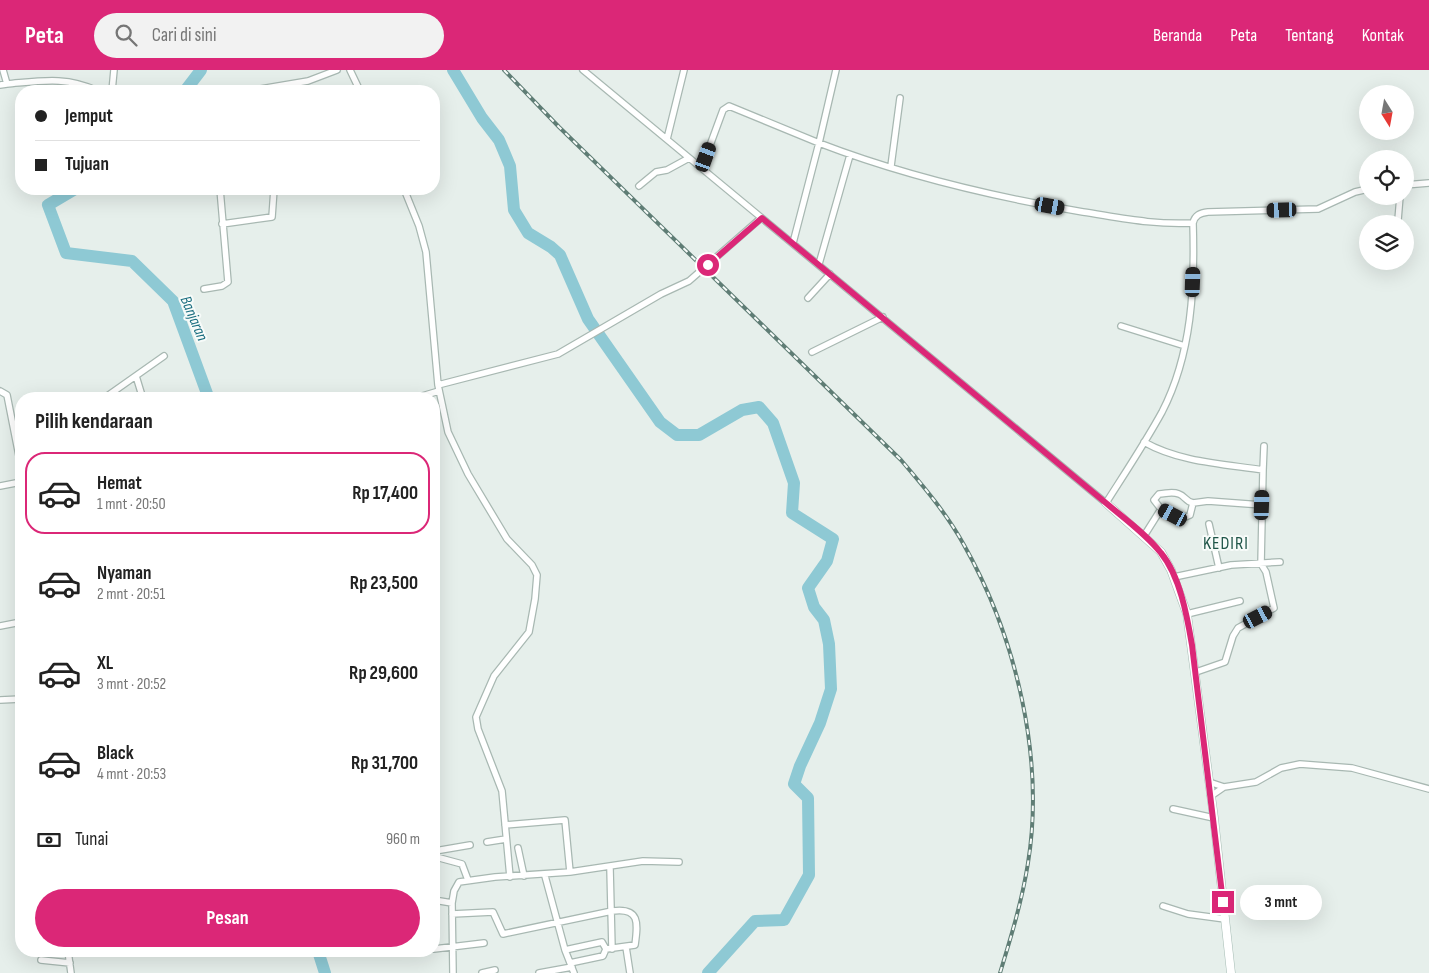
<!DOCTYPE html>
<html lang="id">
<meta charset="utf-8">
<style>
:root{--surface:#fff;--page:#f2f2f2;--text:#222;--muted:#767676;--line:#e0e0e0;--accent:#db2777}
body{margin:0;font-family:"Sofia Sans Condensed",sans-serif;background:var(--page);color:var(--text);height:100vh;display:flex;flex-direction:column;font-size:19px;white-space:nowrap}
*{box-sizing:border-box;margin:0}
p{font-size:16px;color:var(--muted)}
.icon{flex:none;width:28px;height:28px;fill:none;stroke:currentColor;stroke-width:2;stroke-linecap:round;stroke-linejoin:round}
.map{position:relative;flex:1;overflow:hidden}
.drawer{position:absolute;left:15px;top:322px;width:425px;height:565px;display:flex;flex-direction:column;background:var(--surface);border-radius:20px;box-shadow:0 5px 20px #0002}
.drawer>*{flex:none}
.guide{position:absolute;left:15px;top:15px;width:425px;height:110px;border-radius:20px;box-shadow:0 5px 20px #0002;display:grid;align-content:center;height:110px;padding:0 20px;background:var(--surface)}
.needle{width:32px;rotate:169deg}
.tools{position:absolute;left:1359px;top:15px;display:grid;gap:10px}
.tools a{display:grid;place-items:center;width:55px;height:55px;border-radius:50%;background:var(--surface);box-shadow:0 5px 20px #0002;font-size:25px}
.end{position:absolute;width:22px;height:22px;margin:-11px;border:6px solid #db2777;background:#fff;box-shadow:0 0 0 2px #fff}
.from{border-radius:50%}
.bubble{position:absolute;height:35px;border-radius:18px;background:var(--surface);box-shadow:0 5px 20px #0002;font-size:16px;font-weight:700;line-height:35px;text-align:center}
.car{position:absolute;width:15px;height:30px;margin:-15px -8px;border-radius:6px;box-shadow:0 0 4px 1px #0007;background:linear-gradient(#222 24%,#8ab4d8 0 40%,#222 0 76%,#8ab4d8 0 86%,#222 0)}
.guide b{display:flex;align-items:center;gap:18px;height:48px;font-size:19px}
.guide b+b{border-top:1px solid var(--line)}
.guide i{width:12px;height:12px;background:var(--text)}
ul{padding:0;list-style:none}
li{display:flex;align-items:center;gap:15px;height:82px;margin:0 10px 8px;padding:0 10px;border:2px solid transparent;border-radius:20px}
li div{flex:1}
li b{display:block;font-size:19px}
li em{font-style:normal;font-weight:700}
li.selected{border-color:var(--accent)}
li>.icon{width:45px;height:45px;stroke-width:1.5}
h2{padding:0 20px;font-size:22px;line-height:60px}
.pay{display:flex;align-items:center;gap:12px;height:55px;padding:0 20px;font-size:19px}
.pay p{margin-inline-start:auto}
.action{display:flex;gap:10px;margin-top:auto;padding:10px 20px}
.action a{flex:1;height:58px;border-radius:30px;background:var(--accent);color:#fff;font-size:20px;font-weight:700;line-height:58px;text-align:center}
header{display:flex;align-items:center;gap:30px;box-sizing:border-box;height:70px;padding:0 25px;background:var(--accent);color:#fff}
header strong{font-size:24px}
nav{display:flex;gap:28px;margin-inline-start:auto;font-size:18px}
.search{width:350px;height:45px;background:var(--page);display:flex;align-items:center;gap:12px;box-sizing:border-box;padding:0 18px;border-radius:28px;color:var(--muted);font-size:19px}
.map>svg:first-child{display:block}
</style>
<header>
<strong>Peta</strong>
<div class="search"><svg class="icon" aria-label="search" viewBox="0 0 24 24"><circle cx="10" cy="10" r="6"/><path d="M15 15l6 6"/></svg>Cari di sini</div>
<nav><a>Beranda</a><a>Peta</a><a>Tentang</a><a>Kontak</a></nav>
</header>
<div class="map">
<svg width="1429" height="903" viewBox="0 0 1429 903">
<rect width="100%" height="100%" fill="#e6efeb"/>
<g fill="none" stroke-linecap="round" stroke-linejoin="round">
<path stroke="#8ec9d4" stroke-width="12" d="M453,0L482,48L499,70L510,96L514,140L528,163L551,177L560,185L588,249L660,352L677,365H699L742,340L759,337L773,353L794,413L792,443L833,469L827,491L808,518L814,537L824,550L829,574L831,619L820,653L800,696L794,714L808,728L809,805L784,850L755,851L708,903
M185,21L201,0
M75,119L48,135L66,183L132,191L173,231L209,329
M318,881L325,903"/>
<g stroke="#a8b8b2" stroke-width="8">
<path id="street" d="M350,0L360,21
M583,0L1106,433C1125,403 1145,373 1162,342C1192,284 1195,217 1193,153C1195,145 1200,143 1208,142L1318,139L1355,122L1368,119
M7,14C41,11 66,6 98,21
M0,15L7,14L3,0
M112,21L114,0
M117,21H135
M248,21L308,11L337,0
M667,69L684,0
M891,96L900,28
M702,97L723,40L729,36L819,73L836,0
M1405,115L1429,113
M639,116L656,102L667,100L689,88
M404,119L419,156L426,182L438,315L448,362L468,404L507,469L532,495L537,505L535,529L529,562L494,606L476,647L478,659L502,721L510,807
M1398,150L1400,126
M222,154L272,147L274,119
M793,173L819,73C902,105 995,127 1083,142C1122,148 1153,155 1193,153
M819,194L850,85
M204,219L222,216L228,212L220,119
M808,228L830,204
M1121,256L1185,276
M812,282L883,247
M136,306L143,329
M438,315L558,284L661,224L689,211L761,148
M0,321L7,325L21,396
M103,329L164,286
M412,329L439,321
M1144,372C1179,392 1223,394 1263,400L1261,494L1266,502L1274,538L1238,558L1233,566L1225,592L1196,602
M1263,400L1264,376
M0,416L21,412
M1161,439L1154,430L1159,424C1166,424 1171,421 1179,424C1185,426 1185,431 1193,433
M1209,454L1219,498
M1144,466L1161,439L1183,448L1190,445L1193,433L1208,431L1262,435
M1174,507L1231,495L1280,492
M1187,544L1240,531
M0,556L21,552
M0,630L21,629
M1209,712L1224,717
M1211,726L1224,717L1256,712L1281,698L1300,694L1352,698L1429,719
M1173,739L1214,748
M487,772L506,769
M518,778L524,806
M610,798L612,879
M570,802L643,791L679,792
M545,806L565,880L574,903
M468,810L462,794L436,787L435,781L470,775
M434,830L452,833
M1163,836L1188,844L1225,849
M452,844L493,842L503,864L612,841C640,837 638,853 635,875L606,879
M626,877L630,903
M434,879L484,873
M565,880L602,872L606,879
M68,881L71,903
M41,890L70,893
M570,893L603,886L606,879
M453,903L452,833L454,821L459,812L495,807L570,802L565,750L505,755
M482,903L495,900
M539,903L572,897"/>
</g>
<g stroke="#a4bbb3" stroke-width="9">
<path id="secondary" d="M1106,433L1161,482L1171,500L1187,544L1214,748L1231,903"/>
</g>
<use href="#street" stroke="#fff" stroke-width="5.5"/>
<use href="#secondary" stroke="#fff" stroke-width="8"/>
<g stroke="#5f7d75" stroke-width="4">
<path id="rail" d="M504,0L559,57L901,390C924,417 947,444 964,475C1016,567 1045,688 1028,793C1022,831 1011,867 1000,903"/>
</g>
<use href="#rail" stroke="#f7fbf9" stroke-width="2" stroke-dasharray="5.5" stroke-linecap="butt"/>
</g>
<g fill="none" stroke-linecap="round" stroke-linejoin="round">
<path stroke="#db2777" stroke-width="6" d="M708,195L762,148L1106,433C1125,449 1146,464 1161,483C1180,506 1187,546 1192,575L1223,832"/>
</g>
<g text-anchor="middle" stroke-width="4" stroke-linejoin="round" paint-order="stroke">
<g font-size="16" font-style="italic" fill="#1c6f80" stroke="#f7fbf9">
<text transform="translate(195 248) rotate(67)" y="6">Banjaran</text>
</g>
<g font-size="18" letter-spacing="1" fill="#1f5548" stroke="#f7fbf9">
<text x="1226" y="479">KEDIRI</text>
</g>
</g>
</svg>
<div class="tools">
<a><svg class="needle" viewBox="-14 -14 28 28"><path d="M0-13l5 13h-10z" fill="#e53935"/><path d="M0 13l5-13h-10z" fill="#767676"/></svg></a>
<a><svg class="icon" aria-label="locate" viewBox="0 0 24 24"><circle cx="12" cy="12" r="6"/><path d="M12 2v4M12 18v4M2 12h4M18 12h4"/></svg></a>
<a><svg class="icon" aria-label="layers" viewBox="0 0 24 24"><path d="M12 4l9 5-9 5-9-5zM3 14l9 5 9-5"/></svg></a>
</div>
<i class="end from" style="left:708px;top:195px"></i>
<i class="end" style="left:1223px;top:832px"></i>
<div class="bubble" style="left:1240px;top:815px;width:82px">3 mnt</div>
<i class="car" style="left:706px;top:87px;rotate:20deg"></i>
<i class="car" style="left:1050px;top:136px;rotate:100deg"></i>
<i class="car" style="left:1282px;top:140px;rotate:268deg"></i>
<i class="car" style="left:1193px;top:212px;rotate:2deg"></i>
<i class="car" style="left:1262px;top:435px;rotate:2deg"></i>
<i class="car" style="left:1173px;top:445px;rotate:298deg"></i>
<i class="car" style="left:1258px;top:547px;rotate:63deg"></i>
<div class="guide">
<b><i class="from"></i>Jemput</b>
<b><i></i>Tujuan</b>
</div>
<section class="drawer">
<h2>Pilih kendaraan</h2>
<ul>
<li class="selected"><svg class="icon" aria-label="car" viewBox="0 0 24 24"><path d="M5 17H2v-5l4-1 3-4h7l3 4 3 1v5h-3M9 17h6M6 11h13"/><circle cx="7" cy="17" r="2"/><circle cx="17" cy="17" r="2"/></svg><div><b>Hemat</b><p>1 mnt · 20:50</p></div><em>Rp 17,400</em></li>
<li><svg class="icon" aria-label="car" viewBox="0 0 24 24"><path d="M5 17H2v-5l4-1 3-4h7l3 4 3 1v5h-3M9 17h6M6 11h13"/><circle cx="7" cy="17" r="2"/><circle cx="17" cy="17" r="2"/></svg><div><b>Nyaman</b><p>2 mnt · 20:51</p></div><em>Rp 23,500</em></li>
<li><svg class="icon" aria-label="car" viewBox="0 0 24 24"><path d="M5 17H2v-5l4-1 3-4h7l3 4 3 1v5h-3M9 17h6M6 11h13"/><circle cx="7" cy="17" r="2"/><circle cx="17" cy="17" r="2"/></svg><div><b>XL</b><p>3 mnt · 20:52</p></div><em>Rp 29,600</em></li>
<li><svg class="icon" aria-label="car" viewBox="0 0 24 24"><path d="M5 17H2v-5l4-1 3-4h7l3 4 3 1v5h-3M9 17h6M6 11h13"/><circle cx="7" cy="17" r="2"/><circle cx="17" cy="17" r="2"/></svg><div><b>Black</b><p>4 mnt · 20:53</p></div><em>Rp 31,700</em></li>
</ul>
<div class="pay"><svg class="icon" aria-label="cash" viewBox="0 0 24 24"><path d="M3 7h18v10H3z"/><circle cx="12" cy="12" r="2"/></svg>Tunai<p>960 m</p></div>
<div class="action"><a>Pesan</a></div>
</section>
</div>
